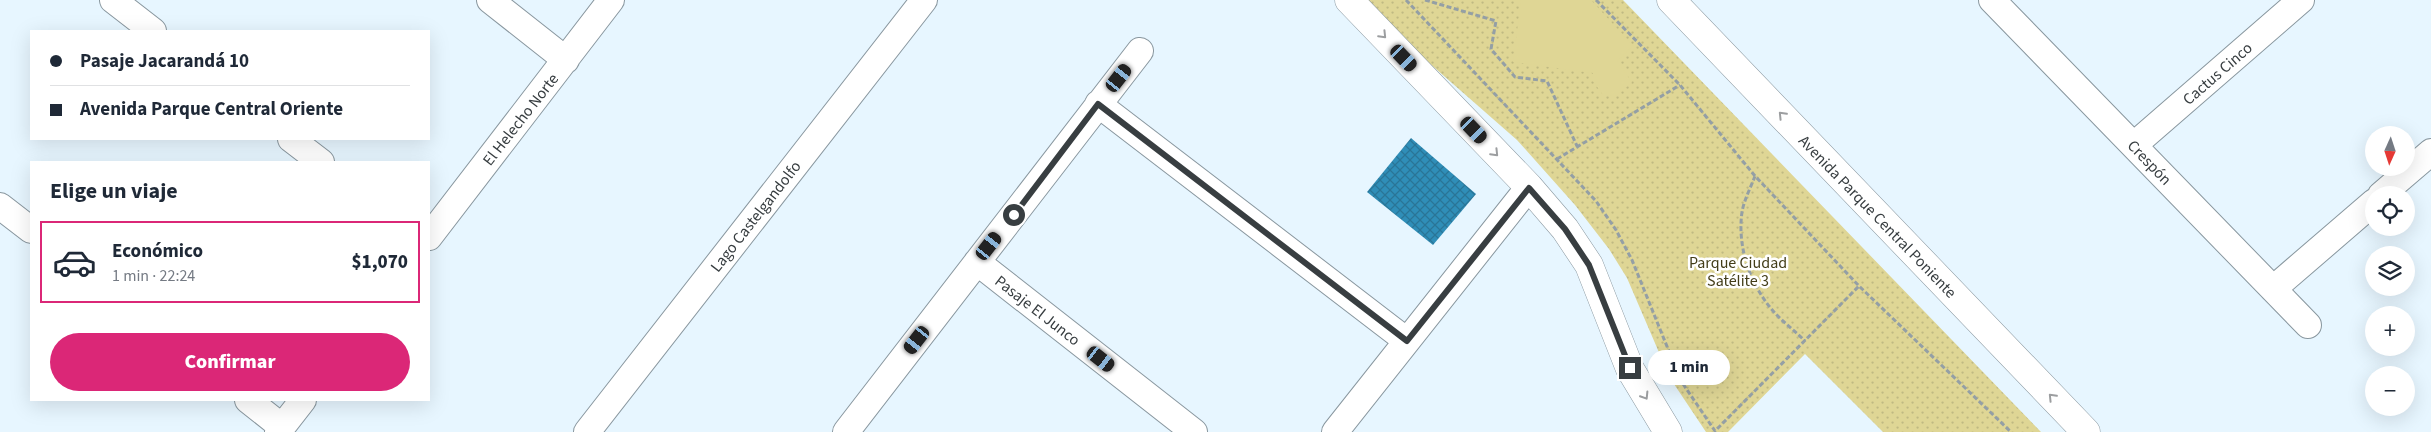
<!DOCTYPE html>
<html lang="es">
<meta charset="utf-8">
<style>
:root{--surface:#fff;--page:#f2f2f3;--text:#1f2937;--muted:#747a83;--line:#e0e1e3;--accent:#db2777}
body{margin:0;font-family:"Source Sans 3",sans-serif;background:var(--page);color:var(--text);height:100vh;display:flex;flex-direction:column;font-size:19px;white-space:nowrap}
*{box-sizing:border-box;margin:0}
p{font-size:16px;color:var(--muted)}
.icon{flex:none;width:28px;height:28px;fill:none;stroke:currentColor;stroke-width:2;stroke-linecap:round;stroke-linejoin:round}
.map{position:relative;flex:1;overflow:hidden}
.side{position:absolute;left:30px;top:161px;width:400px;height:240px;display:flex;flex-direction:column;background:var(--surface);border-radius:0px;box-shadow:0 5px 20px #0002}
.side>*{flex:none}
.guide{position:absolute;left:30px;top:30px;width:400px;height:110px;border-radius:0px;box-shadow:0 5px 20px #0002;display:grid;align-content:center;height:110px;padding:0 20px;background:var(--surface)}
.needle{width:32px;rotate:183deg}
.fabs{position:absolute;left:2365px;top:126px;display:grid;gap:10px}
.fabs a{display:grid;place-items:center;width:50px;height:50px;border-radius:50%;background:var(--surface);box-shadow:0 5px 20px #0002;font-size:25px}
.end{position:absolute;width:22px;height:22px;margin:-11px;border:6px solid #383e41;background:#fff;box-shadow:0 0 0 2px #fff}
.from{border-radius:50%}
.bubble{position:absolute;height:35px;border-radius:18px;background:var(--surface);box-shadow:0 5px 20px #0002;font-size:16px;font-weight:800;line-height:35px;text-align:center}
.car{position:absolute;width:15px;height:30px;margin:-15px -8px;border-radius:6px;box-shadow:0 0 4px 1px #0007;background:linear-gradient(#222 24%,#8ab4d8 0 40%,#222 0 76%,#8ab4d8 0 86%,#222 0)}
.guide b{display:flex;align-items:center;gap:18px;height:48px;font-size:19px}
.guide b+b{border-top:1px solid var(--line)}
.guide i{width:12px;height:12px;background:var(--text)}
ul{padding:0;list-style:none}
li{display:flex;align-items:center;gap:15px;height:82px;margin:0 10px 8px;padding:0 10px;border:2px solid transparent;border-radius:0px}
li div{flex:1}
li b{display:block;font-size:19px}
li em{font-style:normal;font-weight:800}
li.selected{border-color:var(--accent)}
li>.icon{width:45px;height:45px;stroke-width:1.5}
h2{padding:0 20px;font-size:22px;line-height:60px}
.action{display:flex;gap:10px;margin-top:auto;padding:10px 20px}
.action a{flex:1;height:58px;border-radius:30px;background:var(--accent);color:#fff;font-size:20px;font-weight:800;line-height:58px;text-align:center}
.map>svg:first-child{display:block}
</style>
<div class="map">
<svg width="2431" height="432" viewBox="0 0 2431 432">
<defs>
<pattern id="park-dots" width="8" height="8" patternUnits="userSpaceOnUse" patternTransform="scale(1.25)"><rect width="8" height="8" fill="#dfd695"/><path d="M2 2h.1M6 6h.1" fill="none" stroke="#c0b982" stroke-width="1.8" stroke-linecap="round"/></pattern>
<pattern id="building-cross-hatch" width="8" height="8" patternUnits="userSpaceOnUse" patternTransform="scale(1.25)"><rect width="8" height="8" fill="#2f8eb8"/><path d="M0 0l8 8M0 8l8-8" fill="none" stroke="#297597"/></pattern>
</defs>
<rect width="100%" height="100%" fill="#e7f6ff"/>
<path fill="url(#park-dots)" d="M1366,0H1623L2041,432H1883L1805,354L1728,432H1706L1670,378L1627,278L1609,249L1575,205L1517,140L1428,62Z"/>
<path fill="#dfd695" d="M1521,0H1591L1633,46L1617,61L1632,82L1616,96L1603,95L1593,81V73L1513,62Z"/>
<path fill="url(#building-cross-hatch)" d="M1411,138L1476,194L1433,245L1367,192Z"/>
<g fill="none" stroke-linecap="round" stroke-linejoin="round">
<g stroke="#89979f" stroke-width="28">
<path id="minor" d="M113,0L153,31
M490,0L566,60
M1992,0L2308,325
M1098,104L1407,341
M291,139L321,162
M2134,145L2301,0
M2381,195L2431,152
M0,206L31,230
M429,237L611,0
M977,262L1194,432
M2273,289L2374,202
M248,400L282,427
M278,432L303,400
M587,432L924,0
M846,432L1140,51
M1335,432L1529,187"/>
</g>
<g stroke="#89979f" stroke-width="29">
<path id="tertiary" d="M1349,0L1529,187L1565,229L1589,265L1630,369L1668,432
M1671,0L2086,432"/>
</g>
<path stroke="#949fa5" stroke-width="3" stroke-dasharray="5 2.5" stroke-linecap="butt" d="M1406,0L1596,201L1616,230L1632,260L1681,381L1715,431L1859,286
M1425,0L1496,21L1491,49L1515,77L1547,81L1577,146
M1596,0L1680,85L1755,176L1859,286L2011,432
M1557,159L1680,85
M1755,176C1751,187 1744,200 1742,212C1737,247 1750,285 1774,312C1783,322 1795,331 1805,341"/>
<use href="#minor" stroke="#fff" stroke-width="26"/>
<use href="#tertiary" stroke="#fff" stroke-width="28"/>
</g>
<defs><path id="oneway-chevron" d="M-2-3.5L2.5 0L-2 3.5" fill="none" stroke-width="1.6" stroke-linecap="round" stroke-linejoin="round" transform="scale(1.25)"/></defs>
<g stroke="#9c9ea0">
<use href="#oneway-chevron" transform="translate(1383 35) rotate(46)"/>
<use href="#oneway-chevron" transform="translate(1782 115) rotate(-134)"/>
<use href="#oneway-chevron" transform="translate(1495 153) rotate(46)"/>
<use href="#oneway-chevron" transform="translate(1645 396) rotate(58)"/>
<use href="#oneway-chevron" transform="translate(2052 397) rotate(-134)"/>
</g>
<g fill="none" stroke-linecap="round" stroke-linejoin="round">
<path stroke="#383e41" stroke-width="6" d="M1014,215L1098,104L1407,341L1529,188L1565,229L1589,265L1630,368"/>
</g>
<g text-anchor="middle" stroke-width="5" stroke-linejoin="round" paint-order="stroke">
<g font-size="16" fill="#383e41" stroke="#fff">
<text transform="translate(2217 73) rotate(-41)" y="6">Cactus Cinco</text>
<text transform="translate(520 119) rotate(-52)" y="6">El Helecho Norte</text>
<text transform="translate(2150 162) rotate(46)" y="6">Crespón</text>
<text transform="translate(755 216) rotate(-52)" y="6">Lago Castelgandolfo</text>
<text transform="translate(1878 216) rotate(46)" y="6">Avenida Parque Central Poniente</text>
<text transform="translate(1038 310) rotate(38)" y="6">Pasaje El Junco</text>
</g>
<g font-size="16" fill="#433d19" stroke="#fff">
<text x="1738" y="268">Parque Ciudad<tspan x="1738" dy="18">Satélite 3</tspan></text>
</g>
</g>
</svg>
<div class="fabs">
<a><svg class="needle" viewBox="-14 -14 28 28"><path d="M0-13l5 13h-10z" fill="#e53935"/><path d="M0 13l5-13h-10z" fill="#747a83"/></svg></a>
<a><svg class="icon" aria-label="locate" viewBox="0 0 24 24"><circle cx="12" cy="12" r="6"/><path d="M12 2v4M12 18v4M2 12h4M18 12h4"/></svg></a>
<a><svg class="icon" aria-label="layers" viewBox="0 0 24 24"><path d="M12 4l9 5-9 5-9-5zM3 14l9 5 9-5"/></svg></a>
<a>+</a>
<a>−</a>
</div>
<i class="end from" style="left:1014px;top:215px"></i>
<i class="end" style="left:1630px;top:368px"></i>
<div class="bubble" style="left:1648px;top:350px;width:82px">1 min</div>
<i class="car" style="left:1404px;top:58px;rotate:136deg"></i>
<i class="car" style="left:1119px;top:78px;rotate:38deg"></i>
<i class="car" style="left:1474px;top:130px;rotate:136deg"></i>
<i class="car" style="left:989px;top:246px;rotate:38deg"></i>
<i class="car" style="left:917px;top:340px;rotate:218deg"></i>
<i class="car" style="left:1101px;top:359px;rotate:128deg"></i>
<div class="guide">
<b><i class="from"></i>Pasaje Jacarandá 10</b>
<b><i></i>Avenida Parque Central Oriente</b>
</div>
<section class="side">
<h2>Elige un viaje</h2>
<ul>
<li class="selected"><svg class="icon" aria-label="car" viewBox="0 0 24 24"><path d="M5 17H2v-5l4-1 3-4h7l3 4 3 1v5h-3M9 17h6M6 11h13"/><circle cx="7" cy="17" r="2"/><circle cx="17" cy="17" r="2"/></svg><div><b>Económico</b><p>1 min · 22:24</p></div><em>$1,070</em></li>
</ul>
<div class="action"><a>Confirmar</a></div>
</section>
</div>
